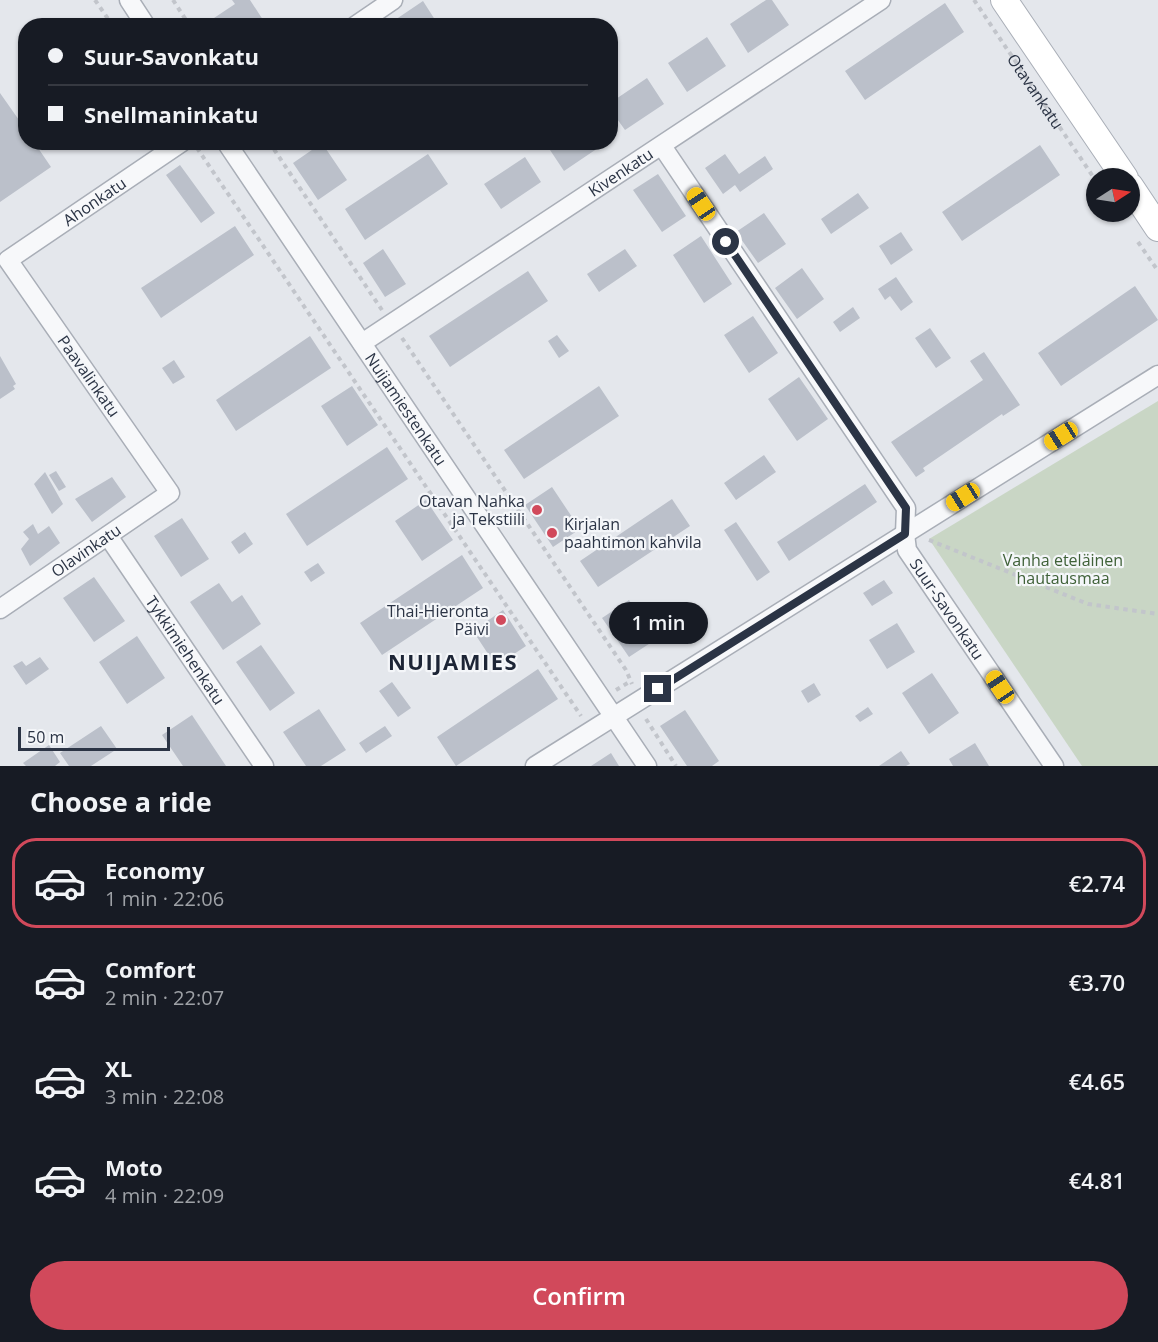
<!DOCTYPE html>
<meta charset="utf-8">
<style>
:root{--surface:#171b24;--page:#20242c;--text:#f1f3f6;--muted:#9ea1a6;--line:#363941;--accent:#d1495b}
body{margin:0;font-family:"Open Sans",sans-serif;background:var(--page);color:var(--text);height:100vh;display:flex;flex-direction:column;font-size:22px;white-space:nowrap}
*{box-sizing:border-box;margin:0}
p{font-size:20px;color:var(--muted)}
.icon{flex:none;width:33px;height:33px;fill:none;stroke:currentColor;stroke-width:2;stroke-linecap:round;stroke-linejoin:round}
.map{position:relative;height:766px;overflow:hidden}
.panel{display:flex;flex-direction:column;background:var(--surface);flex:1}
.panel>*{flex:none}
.hud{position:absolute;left:18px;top:18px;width:600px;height:132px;border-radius:24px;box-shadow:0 2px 4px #0004;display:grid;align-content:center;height:132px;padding:0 30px;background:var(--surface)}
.needle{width:39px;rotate:78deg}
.controls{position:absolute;left:1086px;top:168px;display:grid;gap:12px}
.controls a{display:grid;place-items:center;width:54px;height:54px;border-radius:50%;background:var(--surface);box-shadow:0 2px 4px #0004;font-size:30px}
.scale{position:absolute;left:18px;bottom:15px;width:152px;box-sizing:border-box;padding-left:6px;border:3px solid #2b3445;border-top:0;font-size:16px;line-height:21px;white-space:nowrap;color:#2b3445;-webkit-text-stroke:4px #f4f6f9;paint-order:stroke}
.end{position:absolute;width:27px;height:27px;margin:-14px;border:8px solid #2b3445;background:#fff;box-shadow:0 0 0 3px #fff}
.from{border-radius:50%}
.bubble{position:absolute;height:42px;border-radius:21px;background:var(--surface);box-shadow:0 2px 4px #0004;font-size:20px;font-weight:600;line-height:42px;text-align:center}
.car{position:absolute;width:18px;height:36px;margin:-18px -9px;border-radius:8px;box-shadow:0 0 4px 2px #0007;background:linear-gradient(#f5c518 24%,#345 0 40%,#f5c518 0 76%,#345 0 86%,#f5c518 0)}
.hud b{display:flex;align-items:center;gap:21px;height:57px;font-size:22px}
.hud b+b{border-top:2px solid var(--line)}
.hud i{width:15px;height:15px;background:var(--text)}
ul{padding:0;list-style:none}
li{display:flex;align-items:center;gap:18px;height:90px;margin:0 12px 9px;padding:0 18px;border:3px solid transparent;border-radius:24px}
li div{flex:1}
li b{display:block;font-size:22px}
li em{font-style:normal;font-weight:600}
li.active{border-color:var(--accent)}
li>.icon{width:54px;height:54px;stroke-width:1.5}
h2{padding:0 30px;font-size:27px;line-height:72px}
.button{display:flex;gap:12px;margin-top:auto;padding:12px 30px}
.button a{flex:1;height:69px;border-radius:36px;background:var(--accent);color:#fff;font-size:24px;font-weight:600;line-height:69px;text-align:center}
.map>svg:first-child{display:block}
</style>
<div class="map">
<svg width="1158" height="766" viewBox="0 0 1158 766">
<rect width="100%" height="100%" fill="#e4e7ec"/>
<path fill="#c9d6c5" d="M1158,401V766H1082L929,539Z"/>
<path fill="#bbc0ca" d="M232,0H250L267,26H215L211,20L235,4Z
M766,0H772L789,25L748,53L730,24Z
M423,1L439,26H386Z
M945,3L964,32L865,100L845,71Z
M707,37L726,66L687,92L668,63Z
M647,78L664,104L625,130L610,109V103Z
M0,93L26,130V142H34L51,167L0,202Z
M549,142H599L601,146L564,171L546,144Z
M322,143L347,180L318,200L293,163Z
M1040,145L1060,175L962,241L942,212Z
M428,154L448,184L365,240L345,209Z
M725,154L739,174L765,156L773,169L740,192L735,185L723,194L705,168Z
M525,157L541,182L501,209L484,184Z
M180,165L215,213L201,223L166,175Z
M658,174L686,216L662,232L633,190Z
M858,193L869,208L831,234L821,219Z
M764,213L786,244L758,263L736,232Z
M235,226L254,255L161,318L141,288Z
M901,232L913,250L891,265L879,246Z
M701,236L732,284L704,303L673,255Z
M383,249L406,284L385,297L363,263Z
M625,249L637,266L599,292L587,274Z
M802,268L824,299L797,319L775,288Z
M528,271L548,301L450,367L429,336Z
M896,277L913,302L901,311L890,296L885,300L878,289Z
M1135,286L1158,320L1061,386L1038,353Z
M853,307L860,318L840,332L833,322Z
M753,316L778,353L749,373L724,335Z
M930,328L951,358L936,368L915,338Z
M557,335L569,351L559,358L548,341Z
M310,336L331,368L236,431L216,400Z
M984,352L1020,405L1003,416L1002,414L923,468L925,471L916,477L891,442L983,380L970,361Z
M0,356L16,384L13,386L15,389L0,399Z
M174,360L185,377L173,384L162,368Z
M799,377L828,419L797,441L768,399Z
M352,386L378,425L347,446L321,406Z
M599,386L619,416L524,479L504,450Z
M387,447L408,479L307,546L286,514Z
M764,455L776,472L736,500L724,483Z
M56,471L66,487L59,491L49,475Z
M45,472L63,504L52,514L34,484Z
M112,477L126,497L92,522L75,499Z
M865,484L877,502L789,561L777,542Z
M552,487L580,529L553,547L525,505Z
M672,499L690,526L598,587L580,561Z
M426,500L453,540L422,561L395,521Z
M182,518L209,559L181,577L154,536Z
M736,522L770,572L757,581L724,530Z
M33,524L38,534L49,526L60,543L30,566L21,549L29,539L23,532Z
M245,532L253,544L239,554L231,542Z
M462,555L483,588L382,655L360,623Z
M318,563L325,573L311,582L304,572Z
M94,577L125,621L94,642L63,598Z
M884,580L893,593L872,606L863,593Z
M219,583L232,602L242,595L261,624L223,650L190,602Z
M629,600L655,640L629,657L602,618Z
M503,610L526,646L496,666L473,631Z
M897,623L915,652L887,669L869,640Z
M137,636L165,678L127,704L99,662Z
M261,645L295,693L270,711L236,662Z
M40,657L49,669L26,685L13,666L22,661L26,666Z
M538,669L558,699L456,766L437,737Z
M932,673L959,713L929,734L902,693Z
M392,682L411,708L398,717L379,691Z
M814,683L821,695L808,703L801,691Z
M868,707L873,714L860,722L855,716Z
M319,709L346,750L321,766H306L283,732Z
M685,710L719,761L712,766H687L660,726Z
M192,715L226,766H183L162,735Z
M101,726L117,749L91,766H69L60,753Z
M385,726L392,736L366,753L359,743Z
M975,743L989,766H953L949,759Z
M49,745L60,762L55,766H26L23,763Z
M901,751L910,764L906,766H879Z
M611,753L619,766H591Z"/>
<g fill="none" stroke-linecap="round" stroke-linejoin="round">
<g stroke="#a9aeb7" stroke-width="21">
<g id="street">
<path d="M129,0L146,26"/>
<path d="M355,26L393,0"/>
<path id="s2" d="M226,142L647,766"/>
<path id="s3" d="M662,146L906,508L905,534L907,550L1054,766"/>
<path id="s4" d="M362,343L881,0"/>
<path id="s5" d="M108,536L264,766"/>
<path id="s6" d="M0,609L170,493L8,260L182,142"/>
<path d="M535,766L1158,375"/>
</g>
</g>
<g stroke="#a9aeb7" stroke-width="28">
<path id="secondary" d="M1004,0L1125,178
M1130,186L1158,228"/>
</g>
<g stroke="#c2c5cb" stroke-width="4" stroke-dasharray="4.5 4.5" stroke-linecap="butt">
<path d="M95,0L113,26"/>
<path d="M173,0L190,26"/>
<path id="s1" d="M974,0L1096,181"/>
<path d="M269,142L382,310"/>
<path d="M197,148L581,716"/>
<path d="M1138,242L1158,271"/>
<path d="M402,338L626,670L632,684"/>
<path d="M929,540L1088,604L1158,614"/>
<path d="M616,690L631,681"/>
<path d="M646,719L676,766"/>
</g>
<use href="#street" stroke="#f7f8fa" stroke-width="18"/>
<use href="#secondary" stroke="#fff" stroke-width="26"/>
</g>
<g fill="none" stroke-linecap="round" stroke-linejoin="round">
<path stroke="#2b3445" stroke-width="8" d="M658,689L905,534L906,508L726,242"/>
</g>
<g fill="#d1495b" stroke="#f4f6f9" stroke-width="2">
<circle cx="537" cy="510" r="6"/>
<circle cx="552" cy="533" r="6"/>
<circle cx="501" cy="620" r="6"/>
</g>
<g text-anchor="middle" stroke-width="4.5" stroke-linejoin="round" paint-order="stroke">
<g font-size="16" fill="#2b3445" stroke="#f4f6f9">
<text dy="6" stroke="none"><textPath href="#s1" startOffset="110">Otavankatu</textPath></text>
<text dy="6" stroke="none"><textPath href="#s4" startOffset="310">Kivenkatu</textPath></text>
<text dy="6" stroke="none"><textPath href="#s6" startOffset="594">Ahonkatu</textPath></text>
<text transform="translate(89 376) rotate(55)" y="6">Paavalinkatu</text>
<text dy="6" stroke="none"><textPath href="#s2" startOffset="322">Nuijamiestenkatu</textPath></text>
<text dy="6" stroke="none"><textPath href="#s6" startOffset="104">Olavinkatu</textPath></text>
<text dy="6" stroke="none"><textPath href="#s3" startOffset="550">Suur-Savonkatu</textPath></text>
<text dy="6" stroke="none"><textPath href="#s5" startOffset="138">Tykkimiehenkatu</textPath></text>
</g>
<g font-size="16" fill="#2b3445" stroke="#f4f6f9" text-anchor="end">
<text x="525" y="507">Otavan Nahka<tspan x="525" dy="18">ja Tekstiili</tspan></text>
<text x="564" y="530" text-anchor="start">Kirjalan<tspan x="564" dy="18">paahtimon kahvila</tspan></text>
<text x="489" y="617">Thai-Hieronta<tspan x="489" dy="18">Päivi</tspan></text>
</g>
<g font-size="16" fill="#3f6138" stroke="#f4f6f9">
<text x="1063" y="566">Vanha eteläinen<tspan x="1063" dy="18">hautausmaa</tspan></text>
</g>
<g font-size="22" font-weight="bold" letter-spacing="1.5" fill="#1d2536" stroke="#f4f6f9">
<text x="453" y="670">NUIJAMIES</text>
</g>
</g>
</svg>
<div class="controls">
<a><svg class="needle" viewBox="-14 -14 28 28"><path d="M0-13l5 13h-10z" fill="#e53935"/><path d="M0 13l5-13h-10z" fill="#9ea1a6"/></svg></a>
</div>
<div class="scale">50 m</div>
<i class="end from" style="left:726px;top:242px"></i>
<i class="end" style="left:658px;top:689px"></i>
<div class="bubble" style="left:609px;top:602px;width:99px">1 min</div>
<i class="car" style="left:701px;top:204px;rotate:326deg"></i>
<i class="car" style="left:1061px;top:436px;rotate:238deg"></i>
<i class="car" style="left:963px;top:497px;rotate:238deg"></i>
<i class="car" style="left:1000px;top:687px;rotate:326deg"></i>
<div class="hud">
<b><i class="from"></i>Suur-Savonkatu</b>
<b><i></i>Snellmaninkatu</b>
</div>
</div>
<section class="panel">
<h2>Choose a ride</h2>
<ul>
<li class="active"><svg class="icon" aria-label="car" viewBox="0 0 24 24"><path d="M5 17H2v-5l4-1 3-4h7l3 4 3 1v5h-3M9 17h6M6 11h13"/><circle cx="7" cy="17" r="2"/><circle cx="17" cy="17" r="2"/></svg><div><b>Economy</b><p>1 min · 22:06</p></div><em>€2.74</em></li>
<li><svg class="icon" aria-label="car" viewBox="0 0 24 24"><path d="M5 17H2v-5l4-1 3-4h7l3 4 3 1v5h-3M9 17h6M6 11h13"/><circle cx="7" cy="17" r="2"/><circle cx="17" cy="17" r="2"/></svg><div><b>Comfort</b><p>2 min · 22:07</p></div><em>€3.70</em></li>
<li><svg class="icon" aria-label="car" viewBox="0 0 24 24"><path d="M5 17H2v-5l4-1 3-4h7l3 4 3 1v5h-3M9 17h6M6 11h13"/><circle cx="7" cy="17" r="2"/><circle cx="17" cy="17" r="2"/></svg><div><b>XL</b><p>3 min · 22:08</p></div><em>€4.65</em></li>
<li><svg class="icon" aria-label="car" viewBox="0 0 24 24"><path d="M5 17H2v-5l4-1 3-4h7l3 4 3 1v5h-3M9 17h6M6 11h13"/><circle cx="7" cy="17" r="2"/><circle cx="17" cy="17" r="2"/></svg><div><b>Moto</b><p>4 min · 22:09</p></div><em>€4.81</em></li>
</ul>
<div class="button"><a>Confirm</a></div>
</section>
